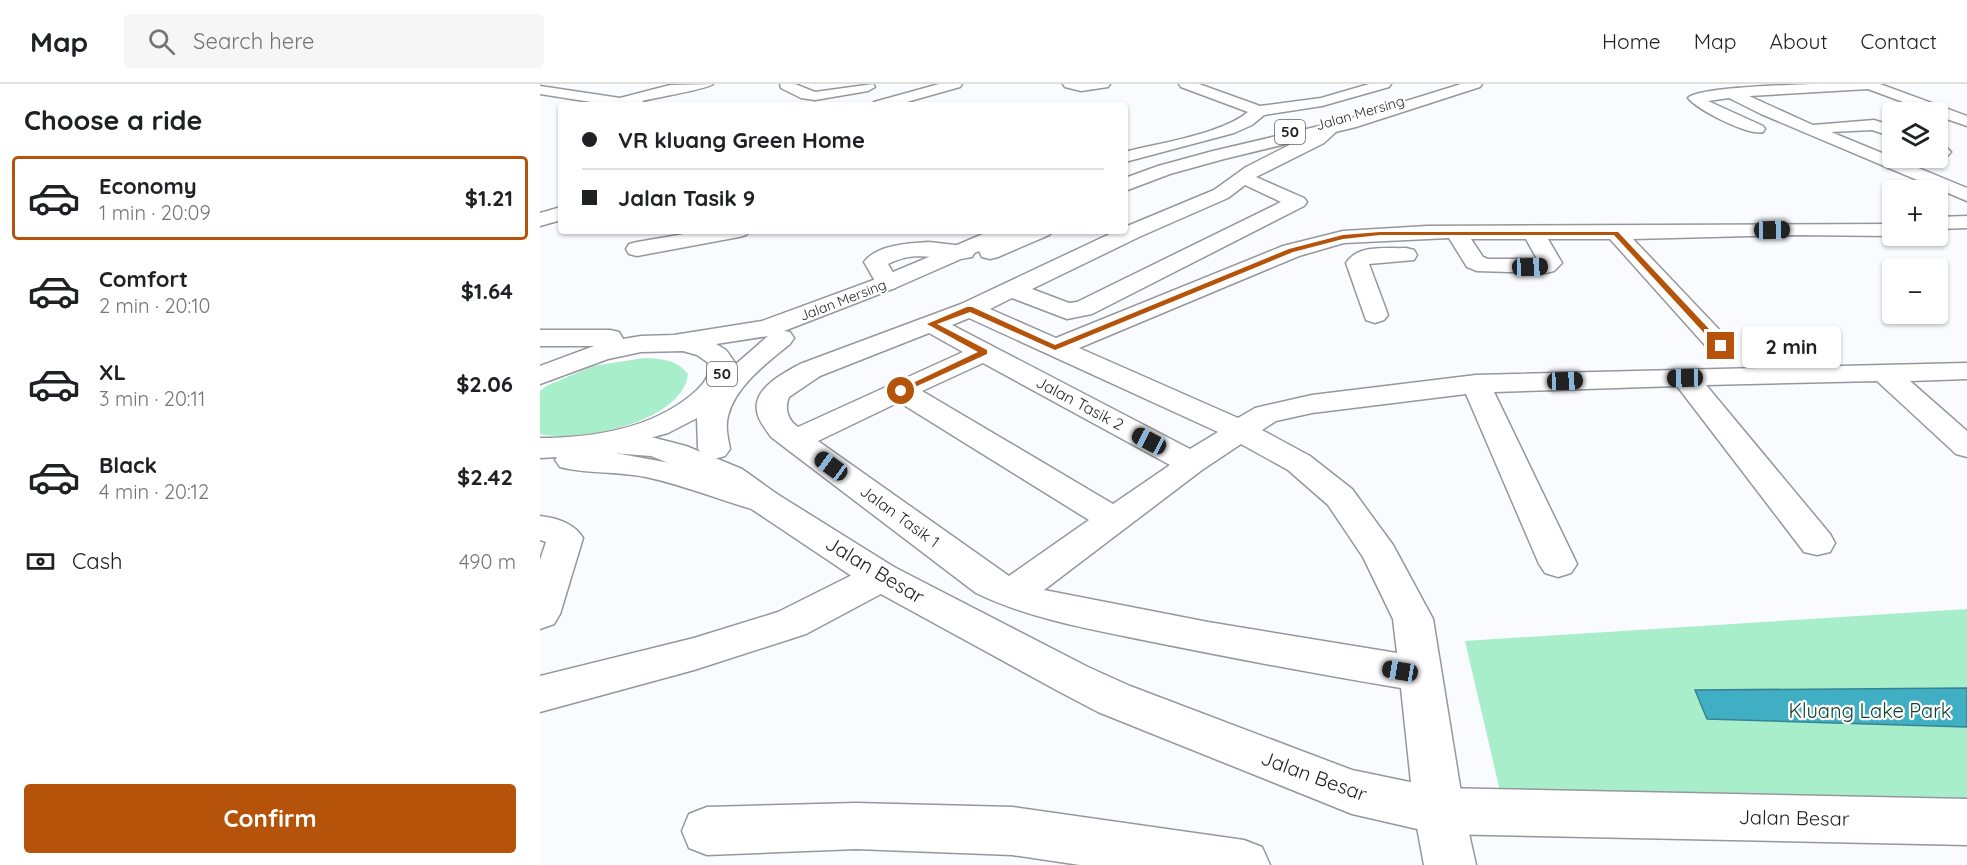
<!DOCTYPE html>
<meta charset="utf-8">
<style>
:root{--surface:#fff;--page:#f6f6f6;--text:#202124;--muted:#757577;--line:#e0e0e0;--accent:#b45309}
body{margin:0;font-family:Quicksand,sans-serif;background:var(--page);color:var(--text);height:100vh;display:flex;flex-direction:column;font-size:22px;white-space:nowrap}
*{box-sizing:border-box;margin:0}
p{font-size:20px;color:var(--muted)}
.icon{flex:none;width:33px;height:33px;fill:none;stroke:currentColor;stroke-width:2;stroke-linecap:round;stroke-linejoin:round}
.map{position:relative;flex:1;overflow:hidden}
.panel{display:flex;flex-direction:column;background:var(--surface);width:540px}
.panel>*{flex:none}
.top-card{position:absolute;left:18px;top:18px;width:570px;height:132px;border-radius:6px;box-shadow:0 2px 4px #0004;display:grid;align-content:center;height:132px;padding:0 24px;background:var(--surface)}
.tools{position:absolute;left:1342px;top:18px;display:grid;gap:12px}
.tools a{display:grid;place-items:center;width:66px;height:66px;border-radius:6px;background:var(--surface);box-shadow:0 2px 4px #0004;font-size:30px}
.end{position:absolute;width:27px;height:27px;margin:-14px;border:8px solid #b45309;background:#fff;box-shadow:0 0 0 3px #fff}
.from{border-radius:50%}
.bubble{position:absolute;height:42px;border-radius:6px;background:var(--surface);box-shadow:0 2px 4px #0004;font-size:20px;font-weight:800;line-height:42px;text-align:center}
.car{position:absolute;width:18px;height:36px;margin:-18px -9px;border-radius:8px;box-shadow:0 0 4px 2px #0007;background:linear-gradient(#222 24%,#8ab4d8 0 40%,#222 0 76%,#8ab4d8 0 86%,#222 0)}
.top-card b{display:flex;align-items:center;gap:21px;height:57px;font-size:22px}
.top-card b+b{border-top:2px solid var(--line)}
.top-card i{width:15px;height:15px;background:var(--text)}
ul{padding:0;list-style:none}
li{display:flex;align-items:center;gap:18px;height:84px;margin:0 12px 9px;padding:0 12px;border:3px solid transparent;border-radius:6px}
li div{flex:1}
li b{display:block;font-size:22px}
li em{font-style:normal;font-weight:800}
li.on{border-color:var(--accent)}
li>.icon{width:54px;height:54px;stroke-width:1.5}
h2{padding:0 24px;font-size:27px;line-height:72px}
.pay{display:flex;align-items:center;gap:15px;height:66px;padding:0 24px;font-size:22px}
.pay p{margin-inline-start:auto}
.cta{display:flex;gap:12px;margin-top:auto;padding:12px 24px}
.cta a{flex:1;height:69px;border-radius:6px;background:var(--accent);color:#fff;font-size:24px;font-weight:800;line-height:69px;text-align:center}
header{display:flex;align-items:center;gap:36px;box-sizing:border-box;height:84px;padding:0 30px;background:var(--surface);border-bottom:2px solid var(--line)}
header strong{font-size:28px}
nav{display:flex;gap:33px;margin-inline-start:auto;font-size:21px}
.search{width:420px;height:54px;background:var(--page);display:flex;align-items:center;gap:15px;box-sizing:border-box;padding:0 21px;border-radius:6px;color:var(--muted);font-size:22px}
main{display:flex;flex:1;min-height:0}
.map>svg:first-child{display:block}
</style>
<header>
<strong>Map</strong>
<div class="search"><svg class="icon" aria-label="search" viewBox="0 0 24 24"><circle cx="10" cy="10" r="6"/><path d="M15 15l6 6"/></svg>Search here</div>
<nav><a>Home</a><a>Map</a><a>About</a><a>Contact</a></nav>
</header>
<main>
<section class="panel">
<h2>Choose a ride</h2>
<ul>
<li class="on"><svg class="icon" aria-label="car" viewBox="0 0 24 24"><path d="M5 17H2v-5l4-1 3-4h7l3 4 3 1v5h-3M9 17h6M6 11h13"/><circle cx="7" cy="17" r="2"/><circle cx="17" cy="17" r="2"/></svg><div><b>Economy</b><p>1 min · 20:09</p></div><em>$1.21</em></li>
<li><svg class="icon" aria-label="car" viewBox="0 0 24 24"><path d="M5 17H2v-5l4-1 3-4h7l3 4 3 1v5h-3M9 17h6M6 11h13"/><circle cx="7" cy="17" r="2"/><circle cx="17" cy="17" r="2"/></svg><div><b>Comfort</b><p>2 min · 20:10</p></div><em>$1.64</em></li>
<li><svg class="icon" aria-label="car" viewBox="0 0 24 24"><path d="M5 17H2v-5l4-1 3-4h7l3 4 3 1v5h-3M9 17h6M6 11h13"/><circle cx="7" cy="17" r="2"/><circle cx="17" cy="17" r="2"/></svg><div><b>XL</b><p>3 min · 20:11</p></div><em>$2.06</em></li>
<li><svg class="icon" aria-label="car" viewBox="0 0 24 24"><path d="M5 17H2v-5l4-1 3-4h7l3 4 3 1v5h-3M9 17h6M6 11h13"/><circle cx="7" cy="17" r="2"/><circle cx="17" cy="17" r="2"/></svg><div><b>Black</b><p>4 min · 20:12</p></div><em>$2.42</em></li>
</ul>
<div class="pay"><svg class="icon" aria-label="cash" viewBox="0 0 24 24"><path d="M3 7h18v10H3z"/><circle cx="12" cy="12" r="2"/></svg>Cash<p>490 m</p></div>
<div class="cta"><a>Confirm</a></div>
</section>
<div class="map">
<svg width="1427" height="781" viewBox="0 0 1427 781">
<rect width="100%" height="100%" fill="#fafbff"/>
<path fill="#a9eecb" d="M104,274C122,275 136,275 148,290C143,338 39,359 0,350V307L6,302L53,282Z
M1427,525V723L963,720L925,557Z"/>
<path fill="#40afc4" stroke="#368493" stroke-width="1.5" d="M1427,604V643L1167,635L1155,606Z"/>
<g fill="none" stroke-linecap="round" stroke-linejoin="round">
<g stroke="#96979d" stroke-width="3">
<path id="minor" d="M173,0C168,5 114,14 102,17L108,21H70L0,10V2L80,14L130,1Z
M240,0H255L275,8L333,0L335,3L328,7L275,16L261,14L241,4Z
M399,0H422L420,3L356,21H331L334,18Z
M523,0H570L568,3L541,7L525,3Z
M639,0H659L720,22L781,14L829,0H851L849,3L782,22L724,31L712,41L694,49L585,78V68C619,59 682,50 708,28L641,3Z
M1272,0H1340L1427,32V42L1398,32V28H1390L1328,5L1209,12L1273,41L1334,36L1353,42V53L1332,46L1291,48L1427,104V117L1221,30L1189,14L1168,17L1223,42L1225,45L1223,48C1208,52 1158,26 1148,14C1158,3 1252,1 1272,0Z
M791,40L799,45L784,59L716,93L764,114L767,118L764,122L552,230L527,235L472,214L450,225L516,254L743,162L803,147L887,142L1353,140V152H1356H1353L1254,151L1093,155L1190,257L1194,263L1190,269L1181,271L1172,269L1070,155H1008L1022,179L1014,187L1006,189L937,187L927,183L909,154L804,159L759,172L539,264L698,334L715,324L772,311L936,291L1427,279V295L1370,297L1427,347V373L1416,370L1337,297L1166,301L1290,450L1295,459L1290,468L1277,471L1264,468L1137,302L954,308L1037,480L1031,489L1018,493L1005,489L999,480L926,310L772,329L736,337L722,346L770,372L812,405L853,461L893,535L924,727L936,781H884L874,727L861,604C776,590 692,574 608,557C549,545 490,535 436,509L231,353C226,345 218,337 217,327C213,304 244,289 260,280L421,220L576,147H585V143L674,106L706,83ZM705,101L741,118L537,218L529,219L492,205L599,153L688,114ZM931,155H986L997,175H948L943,173ZM429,234L678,348L650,365L412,241ZM389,249L423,268L258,343C248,336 244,325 249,313L280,292ZM443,279L630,381L573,420L382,307ZM359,318L549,436L469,492L278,357ZM701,360L748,386L788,421L823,473L853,535L857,569L668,538L504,506L662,386Z
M1398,60L1404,61L1411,68C1406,75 1399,76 1392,74H1398Z
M21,123V136L0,142V129Z
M1427,132V144L1398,145V133Z
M162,147H210L206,151L199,153L97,172L89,170L86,165L89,160L97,158Z
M389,158L432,163L435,168L432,173C403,180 381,163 348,180L359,199L355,204L347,206L339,204L324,178C336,161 370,159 389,158Z
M866,164L874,166L877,171L874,176L829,180L848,231L844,236L835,239L826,236L806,179C818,160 846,165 866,164Z
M0,432C17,434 34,439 43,454L20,530L14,540L0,545V476L6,458L0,456Z
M341,480L354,483L360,493L354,503L266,550L154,586L0,628V592L154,554L238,528L328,483Z
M316,719L472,723L704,756L722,763L730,781H540L472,771L316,765L167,771L149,764L142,747L149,730L167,723Z"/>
</g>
<g stroke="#96979d" stroke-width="3">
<path id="major" d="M56,351L111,353L146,362L202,385L237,410L354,483L548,583L590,602L812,686L899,704L1427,715V761L899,750L812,730L558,628L518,607L328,503L213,426L178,399L111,372L45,367L40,360L45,353Z"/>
</g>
<g stroke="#96979d" stroke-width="3">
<path id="highway" d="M921,0H942L940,3L816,43L684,75L630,90L585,107V94L618,82L673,67L805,36Z
M450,147H479L477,150L483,147H513L509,151L458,173L450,175L442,173L439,167L355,204L244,247L250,248L254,254L250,260C228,278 195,302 188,332C185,343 188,354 190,365L185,372L174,375L163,372L158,365L157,334L128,349L64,367L130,379L237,410L242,418L237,426L225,429C185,418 147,402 106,393C77,387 47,390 20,383L15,376L17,373L0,374V354C54,354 116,344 157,306C165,298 172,289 167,278L157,271L143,267L101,268L68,275L0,300V282L54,262H0V246H70L79,248L83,255L101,252L134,251L222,237L339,194ZM228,252L196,280L186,266L176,260Z"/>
</g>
<use href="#minor" fill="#fff" fill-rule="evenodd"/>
<use href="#major" fill="#fff" fill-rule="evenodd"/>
<use href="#highway" fill="#fff" fill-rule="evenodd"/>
</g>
<path fill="#b45309" d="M840,148H1078L1185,262L1178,264L1074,151H840L803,155L753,168L515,266L430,228L397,240L447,266V270L364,308L356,307L438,268L387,240L427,223H432L515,261L749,165L803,151Z"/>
<g text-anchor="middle" stroke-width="4.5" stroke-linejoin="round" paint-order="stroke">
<g font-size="14" fill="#1f1f21" stroke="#fff">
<text transform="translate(820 29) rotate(-16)" y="5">Jalan Mersing</text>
<text transform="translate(303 216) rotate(-21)" y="5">Jalan Mersing</text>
</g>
<g fill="#fff" stroke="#626264" stroke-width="1.5">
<rect x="735" y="36" width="30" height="24" rx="4.5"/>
<rect x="167" y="278" width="30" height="24" rx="4.5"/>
</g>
<g font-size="15" font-weight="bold" fill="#1f1f21">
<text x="750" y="53">50</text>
<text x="182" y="295">50</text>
</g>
<g font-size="16" fill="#1f1f21" stroke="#fff">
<text transform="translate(540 319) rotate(28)" y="6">Jalan Tasik 2</text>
<text transform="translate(360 432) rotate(36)" y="6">Jalan Tasik 1</text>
</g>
<g font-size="20" fill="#1f1f21" stroke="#fff">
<text transform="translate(335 486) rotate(31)" y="7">Jalan Besar</text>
<text transform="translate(774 692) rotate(20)" y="7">Jalan Besar</text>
<text transform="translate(1254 734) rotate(1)" y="7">Jalan Besar</text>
</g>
<g font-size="20" fill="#11422e" stroke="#fff">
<text x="1330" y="634">Kluang Lake Park</text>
</g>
</g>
</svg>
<div class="tools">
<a><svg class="icon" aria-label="layers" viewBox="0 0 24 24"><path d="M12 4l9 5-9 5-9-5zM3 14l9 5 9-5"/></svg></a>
<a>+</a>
<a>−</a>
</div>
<i class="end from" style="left:361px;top:307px"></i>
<i class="end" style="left:1181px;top:262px"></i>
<div class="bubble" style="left:1202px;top:242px;width:99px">2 min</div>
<i class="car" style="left:1232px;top:146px;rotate:89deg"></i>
<i class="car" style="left:990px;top:183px;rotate:88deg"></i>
<i class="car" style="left:1145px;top:294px;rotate:269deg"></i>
<i class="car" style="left:1025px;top:297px;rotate:88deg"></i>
<i class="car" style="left:609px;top:357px;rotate:298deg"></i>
<i class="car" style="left:291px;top:382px;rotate:306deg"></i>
<i class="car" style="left:860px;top:587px;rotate:279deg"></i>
<div class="top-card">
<b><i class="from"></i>VR kluang Green Home</b>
<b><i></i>Jalan Tasik 9</b>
</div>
</div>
</main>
